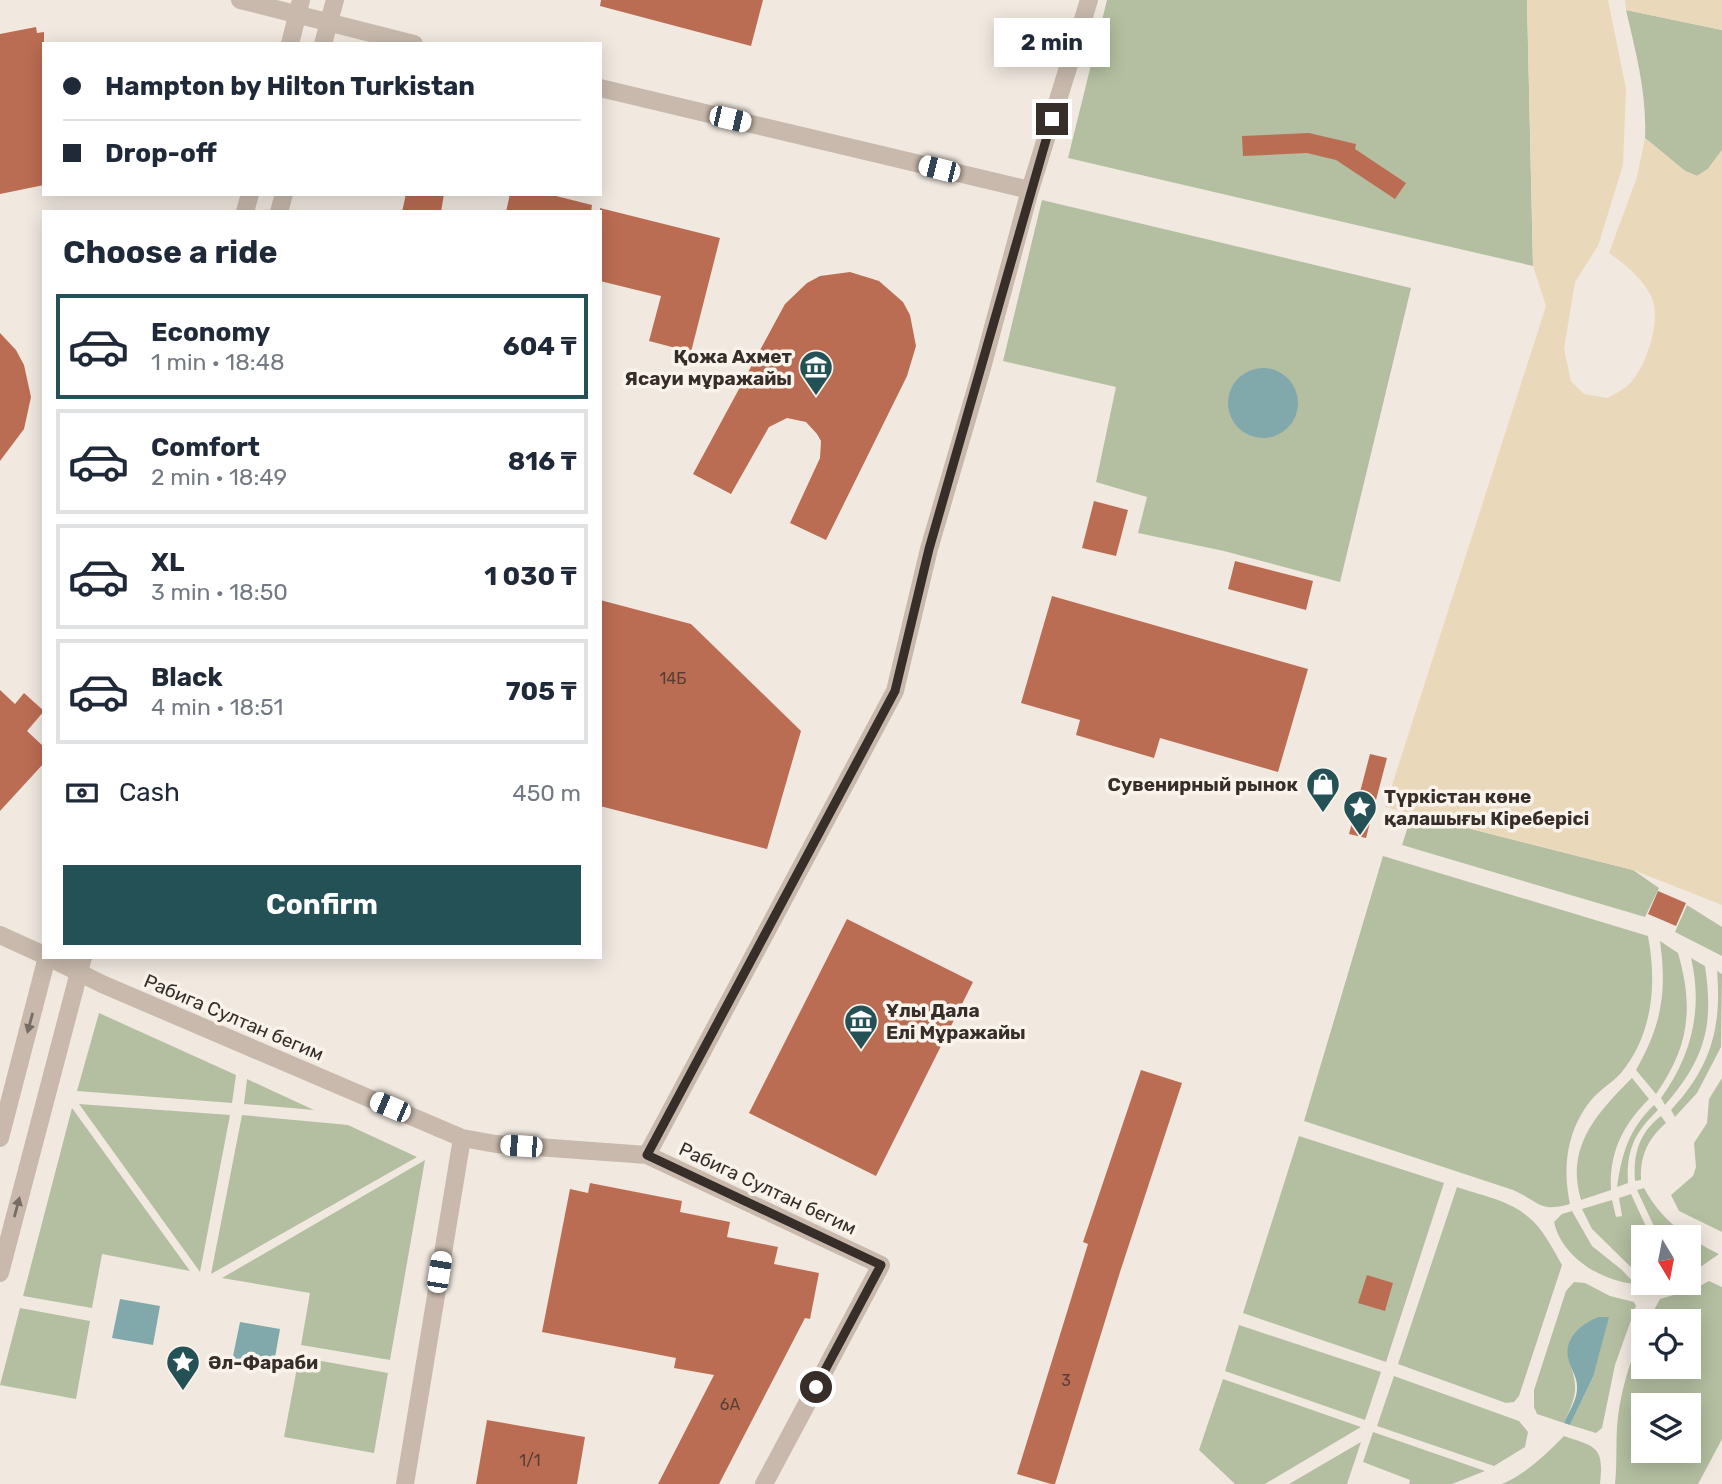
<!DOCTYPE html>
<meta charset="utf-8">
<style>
:root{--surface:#fff;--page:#f2f2f3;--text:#1f2937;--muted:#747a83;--line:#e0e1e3;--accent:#245155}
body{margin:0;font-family:Rubik,sans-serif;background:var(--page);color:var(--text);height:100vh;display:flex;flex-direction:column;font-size:26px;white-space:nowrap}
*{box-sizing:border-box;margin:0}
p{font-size:23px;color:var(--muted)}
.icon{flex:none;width:38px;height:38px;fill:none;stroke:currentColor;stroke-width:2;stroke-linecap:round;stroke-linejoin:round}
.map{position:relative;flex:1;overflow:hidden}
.panel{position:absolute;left:42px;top:210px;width:560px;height:749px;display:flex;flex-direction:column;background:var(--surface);border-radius:0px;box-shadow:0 4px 18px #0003}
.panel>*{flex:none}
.hud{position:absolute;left:42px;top:42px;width:560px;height:154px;border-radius:0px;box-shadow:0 4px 18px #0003;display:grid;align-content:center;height:154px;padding:0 21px;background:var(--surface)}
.needle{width:46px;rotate:170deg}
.tools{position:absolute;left:1631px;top:1225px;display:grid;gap:14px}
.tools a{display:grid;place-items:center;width:70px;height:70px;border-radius:0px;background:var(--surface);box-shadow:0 4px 18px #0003;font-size:35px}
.end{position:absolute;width:32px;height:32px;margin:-16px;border:9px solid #372e2a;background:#fff;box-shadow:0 0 0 4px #fff}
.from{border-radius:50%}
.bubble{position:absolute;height:49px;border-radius:0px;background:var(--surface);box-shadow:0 4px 18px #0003;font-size:23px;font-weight:700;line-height:49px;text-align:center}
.car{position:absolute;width:21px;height:42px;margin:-21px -10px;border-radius:9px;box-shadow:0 0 5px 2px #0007;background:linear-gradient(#fff 24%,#345 0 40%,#fff 0 76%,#345 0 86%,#fff 0)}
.hud b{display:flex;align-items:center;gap:24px;height:66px;font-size:26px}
.hud b+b{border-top:2px solid var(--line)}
.hud i{width:18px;height:18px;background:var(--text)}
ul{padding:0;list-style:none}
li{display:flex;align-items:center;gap:21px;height:105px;margin:0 14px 10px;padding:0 7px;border:4px solid var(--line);border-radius:0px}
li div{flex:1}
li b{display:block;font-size:26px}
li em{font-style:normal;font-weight:700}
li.selected{border-color:var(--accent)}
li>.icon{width:63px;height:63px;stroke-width:1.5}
h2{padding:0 21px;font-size:32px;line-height:84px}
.pay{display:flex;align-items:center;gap:18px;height:77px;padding:0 21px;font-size:26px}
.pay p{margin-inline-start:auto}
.action{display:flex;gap:14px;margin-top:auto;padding:14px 21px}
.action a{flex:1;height:80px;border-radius:0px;background:var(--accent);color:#fff;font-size:28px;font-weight:700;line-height:80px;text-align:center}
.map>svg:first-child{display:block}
</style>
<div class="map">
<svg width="1722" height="1484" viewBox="0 0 1722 1484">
<rect width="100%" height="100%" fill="#f1e9e0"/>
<path fill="#b4bfa1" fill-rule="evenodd" d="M1107,0H1527L1533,266L1068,158Z
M1626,10L1722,30V150L1708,169L1697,176L1685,171L1645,138C1647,94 1636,53 1626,10Z
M1042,200L1411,288L1340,582L1224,551L1138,533L1147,497L1096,482L1116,387L1003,361Z
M1412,814L1633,870L1659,888L1645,917L1402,845Z
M1383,856L1648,936C1657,984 1653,1034 1621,1073C1613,1082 1601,1089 1593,1098C1567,1128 1562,1167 1570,1204C1539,1213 1540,1202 1513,1190L1304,1121Z
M1687,905L1722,927V956L1675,932Z
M1660,941L1678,953C1694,1008 1689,1047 1656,1094L1636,1070C1662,1024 1667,992 1660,941Z
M1691,958L1705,966C1714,1026 1705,1059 1665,1105L1661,1098C1692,1055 1703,1009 1691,958Z
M1717,971L1722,974L1721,1047L1697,1093L1675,1117L1671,1110C1710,1068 1722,1029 1717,971Z
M99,1013L236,1075L232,1103L77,1091Z
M1632,1078L1649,1099C1623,1125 1609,1152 1611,1190L1581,1200C1565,1147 1597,1113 1632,1078Z
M1722,1078V1232L1679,1211L1671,1195L1693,1176L1696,1167L1694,1143L1707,1123L1709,1099Z
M247,1079L314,1110L244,1104Z
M79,1104L230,1115L200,1272Z
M1654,1105L1658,1110C1635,1132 1626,1150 1628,1183L1617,1187C1622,1153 1629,1129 1654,1105Z
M72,1108L190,1271L102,1254L92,1308L23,1296Z
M242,1115L348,1125L417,1157L211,1274Z
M1661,1116L1666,1123C1648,1139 1640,1155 1641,1180L1635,1181C1633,1154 1639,1133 1661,1116Z
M1299,1136L1444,1183L1386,1362L1243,1313Z
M425,1160L390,1360L301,1345L310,1293L222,1278Z
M1457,1187C1479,1195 1509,1200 1527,1216C1543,1228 1552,1248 1562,1265L1519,1396L1514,1402L1506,1403L1398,1364Z
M1644,1188C1661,1220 1687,1238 1719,1254L1689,1275V1237H1659L1637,1190Z
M1631,1194L1651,1237H1643V1279L1592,1229L1582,1209L1612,1200L1616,1217L1622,1216L1619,1198Z
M1572,1211L1592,1246L1622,1270L1635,1284C1602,1281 1562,1258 1554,1222L1562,1214Z
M1709,1281L1722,1287V1439L1698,1484H1615C1617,1465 1616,1447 1617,1428C1619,1395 1630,1360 1643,1331V1367H1689V1321H1648L1660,1299L1694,1289ZM1643,1405H1689V1451H1643Z
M1574,1282L1585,1283L1610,1296L1634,1302L1636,1306L1615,1365L1602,1428L1596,1433L1570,1425L1593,1377L1568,1358C1579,1388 1577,1394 1564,1423L1537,1414L1534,1407V1390L1566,1291Z
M20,1308L90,1321L76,1399L0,1385Z
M1239,1325L1381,1372L1365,1420L1225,1371Z
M299,1357L388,1373L374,1453L284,1437Z
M1394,1376L1519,1421L1528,1432L1525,1447L1494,1466L1377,1426Z
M1223,1379L1361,1427L1265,1484H1235L1199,1450Z
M1373,1432L1485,1471L1452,1484H1409L1410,1480L1363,1462Z
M1564,1436C1597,1447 1604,1447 1600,1484H1502C1527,1473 1544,1456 1564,1436Z
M1361,1442L1347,1484H1289Z"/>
<path fill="#e9d9ba" d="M1527,0H1608L1626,89L1623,165L1598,246L1575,282L1564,349L1571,381L1584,394L1607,398C1613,395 1620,391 1626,387C1645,372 1663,319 1651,296C1642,278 1625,264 1609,253L1637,177L1645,138L1685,171L1697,176L1708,169L1722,150V905L1633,870L1385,807L1546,306L1533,266Z
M1625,0H1722V30L1626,10Z"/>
<path fill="#81a9ab" d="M1228 403a35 35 0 1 1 70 0a35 35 0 1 1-70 0Z
M120,1299L160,1306L153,1345L112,1338Z
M1599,1317H1609L1593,1377L1570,1425L1564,1423C1569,1411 1578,1399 1577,1386C1577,1376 1570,1368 1568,1358C1564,1338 1582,1323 1599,1317Z
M240,1322L280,1329L273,1369L232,1361Z"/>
<path fill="#bb6d53" d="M601,0H763L751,46L600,6Z
M36,27L37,33L44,32V185L0,194V34Z
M1309,133L1356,144L1355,149L1406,183L1395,199L1336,160L1307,153L1243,156L1242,136Z
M406,194H444L441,212H402Z
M510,194H548L592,205L591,212H506Z
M600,208L720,238L691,352L649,341L661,296L600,281Z
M850,272L879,281L903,302L910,315L916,346L907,376L826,540L790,523L820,458L821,441L817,434L806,422L787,418L769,427L731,494L693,474L785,304L807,283L820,276Z
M0,333L16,350L24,365L31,397L24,429L0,461Z
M1094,501L1128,510L1116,556L1082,548Z
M1235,561L1313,581L1306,610L1228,589Z
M1052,596L1308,669L1278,772L1160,738L1154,758L1076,735L1080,720L1021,703Z
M600,600L691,624L801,731L767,849L600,806Z
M0,690L15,704L24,693L44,711L27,731L44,747V763L0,811Z
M1370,754L1387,758L1366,838L1349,834Z
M1658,891L1686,903L1676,926L1648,914Z
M847,919L973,982L876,1176L749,1113Z
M1141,1070L1182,1083L1120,1272L1055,1484H1051L1017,1474L1088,1244L1083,1242Z
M590,1183L682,1201L680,1212L730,1222L727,1237L778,1247L774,1264L819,1273L810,1319L805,1318L719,1484H658L714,1375L674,1368L676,1358L542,1332L570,1189L588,1193Z
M1367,1275L1393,1283L1385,1311L1358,1303Z
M487,1420L585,1437L577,1484H476Z"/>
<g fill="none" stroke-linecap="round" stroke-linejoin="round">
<path stroke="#c8b9ac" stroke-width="18" d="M240,0L414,44
M290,44L301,0
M323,44L335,0
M600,88L1030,190L982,368L929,549L895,691L647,1155
M1030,190L1089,0
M245,212L250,194
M279,212L284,194
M0,935L44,955
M48,957L102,984L462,1138L496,1144L647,1155L881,1265L764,1484
M0,1138L47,957
M0,1273L83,957
M405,1484L462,1138"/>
</g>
<defs><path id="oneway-solid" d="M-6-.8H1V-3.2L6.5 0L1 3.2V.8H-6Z" transform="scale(1.75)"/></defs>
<g fill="#786d64">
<use href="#oneway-solid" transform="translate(30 1023) rotate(105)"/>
<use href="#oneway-solid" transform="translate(17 1207) rotate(-75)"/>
</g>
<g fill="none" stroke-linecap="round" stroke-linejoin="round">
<path stroke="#372e2a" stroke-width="9" d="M816,1387L881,1265L647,1155L895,691L929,549L1052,119"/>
</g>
<defs>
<g id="museum-pin" transform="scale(1.75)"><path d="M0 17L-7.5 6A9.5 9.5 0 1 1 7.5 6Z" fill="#245155" stroke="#f9f3ec"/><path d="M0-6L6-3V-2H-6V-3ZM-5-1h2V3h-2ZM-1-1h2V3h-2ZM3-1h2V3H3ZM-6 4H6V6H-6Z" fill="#fff"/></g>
<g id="shop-pin" transform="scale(1.75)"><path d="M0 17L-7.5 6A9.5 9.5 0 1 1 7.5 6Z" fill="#245155" stroke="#f9f3ec"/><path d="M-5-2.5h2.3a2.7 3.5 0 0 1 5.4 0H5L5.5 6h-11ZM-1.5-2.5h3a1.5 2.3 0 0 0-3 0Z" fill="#fff"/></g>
<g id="sight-pin" transform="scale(1.75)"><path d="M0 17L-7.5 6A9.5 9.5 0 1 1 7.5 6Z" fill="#245155" stroke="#f9f3ec"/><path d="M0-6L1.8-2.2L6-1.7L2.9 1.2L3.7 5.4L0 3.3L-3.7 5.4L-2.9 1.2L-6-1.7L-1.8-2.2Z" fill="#fff"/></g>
</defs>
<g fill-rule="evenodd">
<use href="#museum-pin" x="816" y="367"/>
<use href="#shop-pin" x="1323" y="784"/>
<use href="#sight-pin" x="1360" y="807"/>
<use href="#museum-pin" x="861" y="1021"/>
<use href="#sight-pin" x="183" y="1362"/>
</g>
<g text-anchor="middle" stroke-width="7" stroke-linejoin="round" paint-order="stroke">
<g font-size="16" fill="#583e34">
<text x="673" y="684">14Б</text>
<text x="1066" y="1386">3</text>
<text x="730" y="1410">6A</text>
<text x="530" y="1466">1/1</text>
</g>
<g font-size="19" font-weight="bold" fill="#372e2a" stroke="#f9f3ec" text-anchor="start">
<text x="792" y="363" text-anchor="end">Қожа Ахмет<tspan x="792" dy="22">Ясауи мұражайы</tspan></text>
<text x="1298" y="791" text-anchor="end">Сувенирный рынок</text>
<text x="1384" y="803">Түркістан көне<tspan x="1384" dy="22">қалашығы Кіреберісі</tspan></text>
<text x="886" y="1017">Ұлы Дала<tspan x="886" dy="22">Елі Мұражайы</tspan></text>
<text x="208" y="1369">Әл-Фараби</text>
</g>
<g font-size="19" fill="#372e2a" stroke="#f9f3ec">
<text transform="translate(234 1017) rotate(23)" y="7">Рабига Султан бегим</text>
<text transform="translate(768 1188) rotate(25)" y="7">Рабига Султан бегим</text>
</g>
</g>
</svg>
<div class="tools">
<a><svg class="needle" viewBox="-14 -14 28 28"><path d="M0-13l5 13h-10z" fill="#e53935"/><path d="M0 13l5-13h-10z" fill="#747a83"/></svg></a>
<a><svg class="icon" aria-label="locate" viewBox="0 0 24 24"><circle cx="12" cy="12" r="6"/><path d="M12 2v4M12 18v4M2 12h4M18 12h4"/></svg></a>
<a><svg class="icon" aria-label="layers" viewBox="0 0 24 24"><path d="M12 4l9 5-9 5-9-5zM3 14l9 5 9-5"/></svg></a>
</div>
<i class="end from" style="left:816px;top:1387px"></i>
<i class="end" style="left:1052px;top:119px"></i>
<div class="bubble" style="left:994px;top:18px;width:116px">2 min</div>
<i class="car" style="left:730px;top:119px;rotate:103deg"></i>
<i class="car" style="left:939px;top:169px;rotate:284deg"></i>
<i class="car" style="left:390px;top:1107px;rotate:293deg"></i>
<i class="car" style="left:521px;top:1146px;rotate:274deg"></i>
<i class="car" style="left:439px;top:1272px;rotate:9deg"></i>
<div class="hud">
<b><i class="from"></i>Hampton by Hilton Turkistan</b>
<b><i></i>Drop-off</b>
</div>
<section class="panel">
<h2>Choose a ride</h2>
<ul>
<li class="selected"><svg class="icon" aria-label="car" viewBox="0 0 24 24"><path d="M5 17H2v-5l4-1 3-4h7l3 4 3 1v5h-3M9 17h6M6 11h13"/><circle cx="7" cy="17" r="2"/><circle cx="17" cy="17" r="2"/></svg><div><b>Economy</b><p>1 min · 18:48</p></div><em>604 ₸</em></li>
<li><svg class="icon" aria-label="car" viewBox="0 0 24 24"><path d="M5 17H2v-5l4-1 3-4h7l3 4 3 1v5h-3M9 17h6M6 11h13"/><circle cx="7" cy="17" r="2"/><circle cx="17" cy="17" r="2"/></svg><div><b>Comfort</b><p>2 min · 18:49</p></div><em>816 ₸</em></li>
<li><svg class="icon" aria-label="car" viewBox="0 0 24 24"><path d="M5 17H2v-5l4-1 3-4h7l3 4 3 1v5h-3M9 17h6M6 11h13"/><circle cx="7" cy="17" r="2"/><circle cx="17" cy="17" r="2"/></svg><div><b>XL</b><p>3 min · 18:50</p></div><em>1 030 ₸</em></li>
<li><svg class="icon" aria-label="car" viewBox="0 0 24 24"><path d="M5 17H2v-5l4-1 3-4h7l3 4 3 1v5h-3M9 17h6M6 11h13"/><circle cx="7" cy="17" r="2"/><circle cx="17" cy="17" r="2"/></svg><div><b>Black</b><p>4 min · 18:51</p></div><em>705 ₸</em></li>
</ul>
<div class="pay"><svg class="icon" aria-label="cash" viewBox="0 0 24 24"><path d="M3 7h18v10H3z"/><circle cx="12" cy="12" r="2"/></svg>Cash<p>450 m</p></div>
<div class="action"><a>Confirm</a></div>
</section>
</div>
